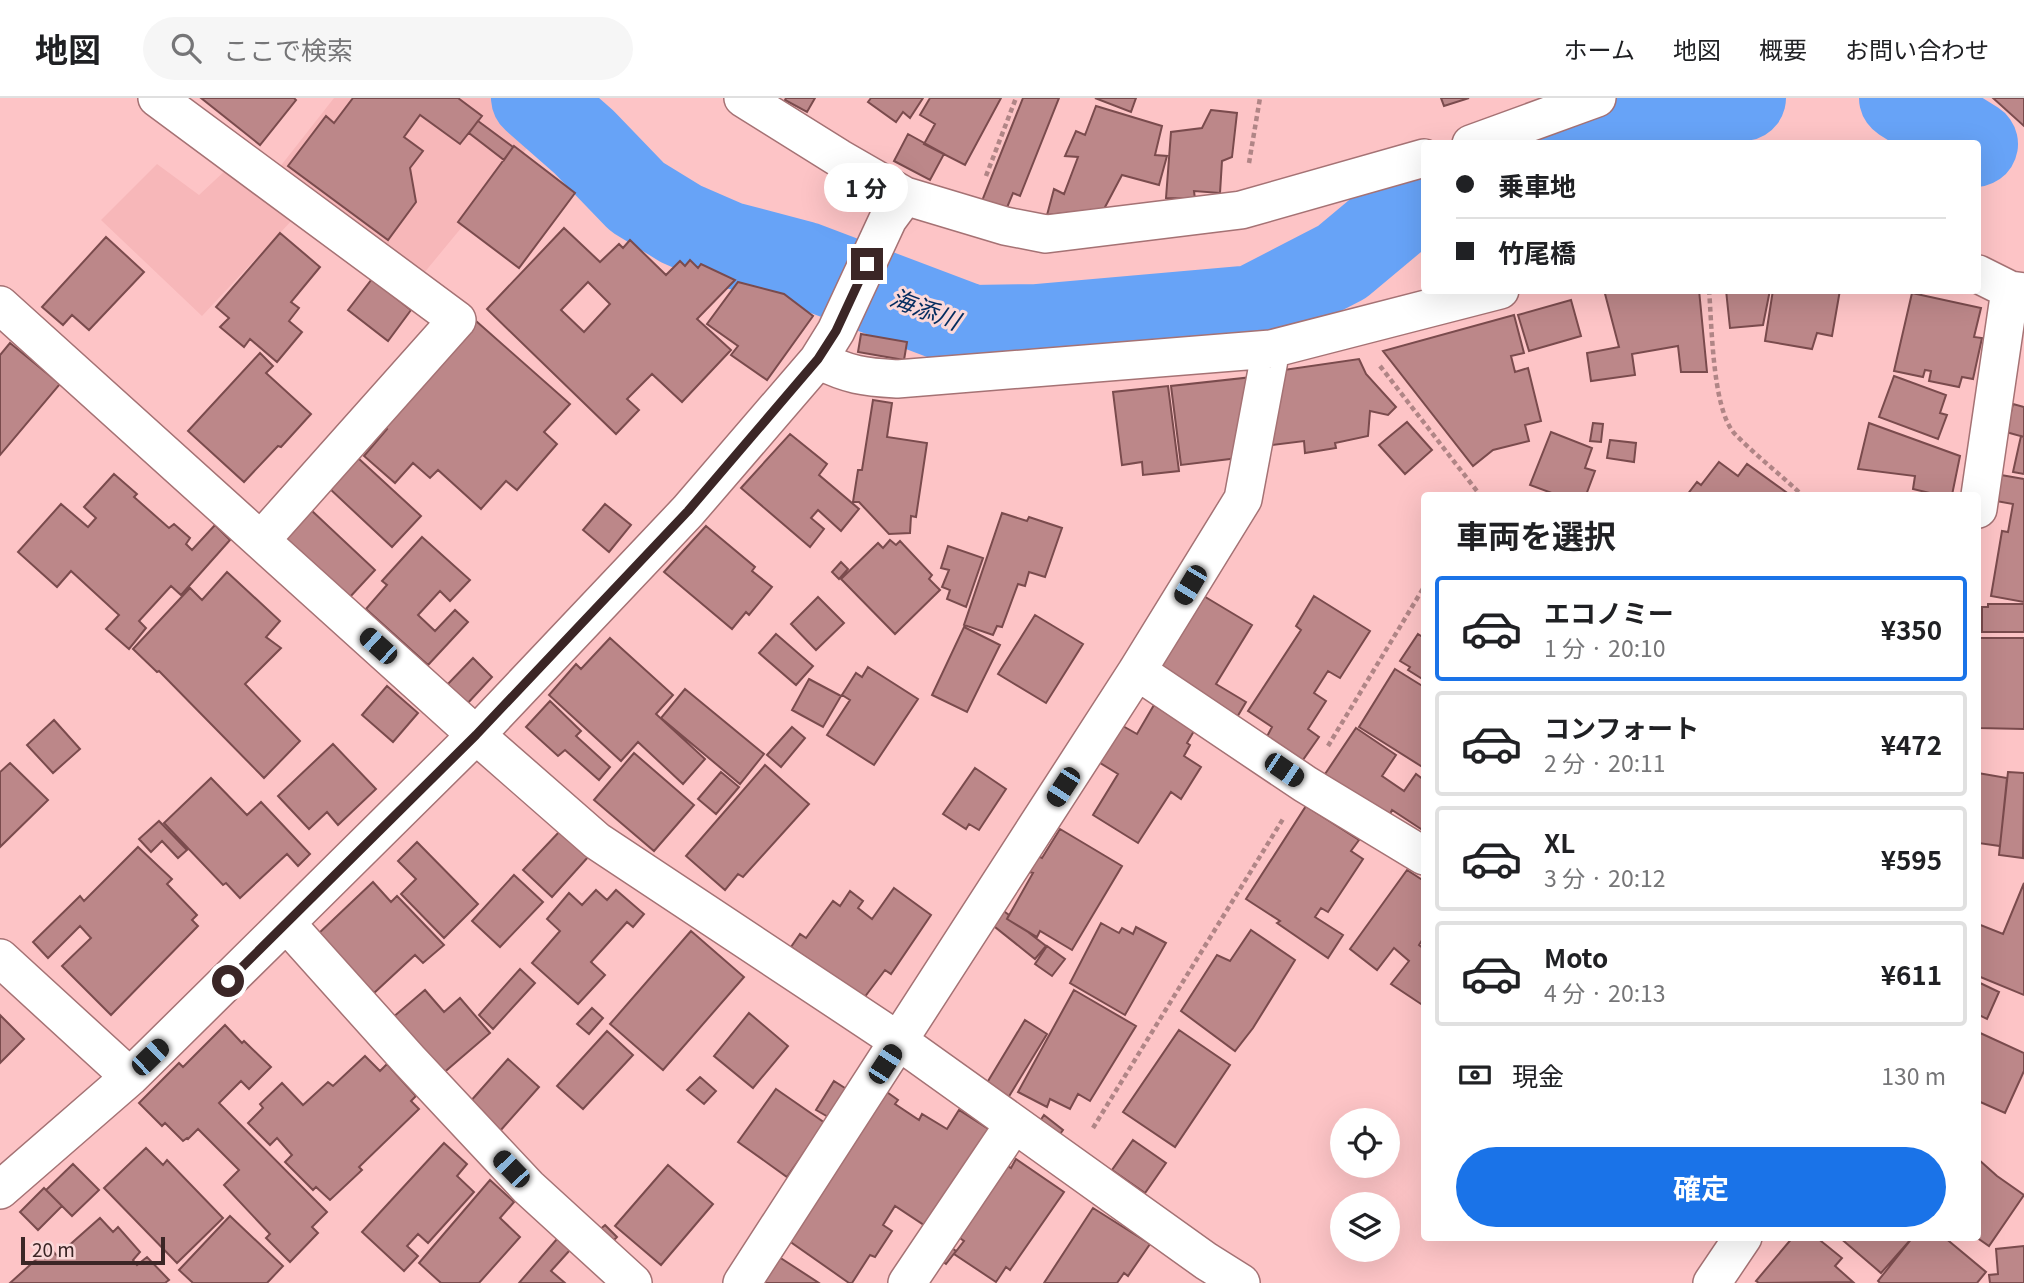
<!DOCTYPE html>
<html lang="ja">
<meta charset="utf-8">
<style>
:root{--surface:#fff;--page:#f6f6f6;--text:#202124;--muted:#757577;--line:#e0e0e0;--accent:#1a73e8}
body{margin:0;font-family:Georgia,"Noto Sans JP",serif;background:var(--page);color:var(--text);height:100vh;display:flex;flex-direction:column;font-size:26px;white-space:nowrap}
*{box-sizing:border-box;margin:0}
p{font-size:23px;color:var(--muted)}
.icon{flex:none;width:38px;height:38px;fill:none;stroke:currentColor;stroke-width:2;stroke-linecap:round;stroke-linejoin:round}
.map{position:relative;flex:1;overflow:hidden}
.panel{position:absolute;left:1421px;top:394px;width:560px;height:749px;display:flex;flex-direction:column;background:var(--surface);border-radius:7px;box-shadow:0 7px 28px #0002}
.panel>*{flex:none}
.hud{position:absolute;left:1421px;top:42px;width:560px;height:154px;border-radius:7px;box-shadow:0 7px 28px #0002;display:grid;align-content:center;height:154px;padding:0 35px;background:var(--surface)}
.tools{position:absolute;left:1330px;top:1010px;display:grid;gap:14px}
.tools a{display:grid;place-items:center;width:70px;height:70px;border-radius:50%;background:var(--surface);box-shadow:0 7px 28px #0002;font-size:35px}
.scale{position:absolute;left:21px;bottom:18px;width:144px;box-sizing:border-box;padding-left:7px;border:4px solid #3b2626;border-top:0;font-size:19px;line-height:24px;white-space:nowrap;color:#3b2626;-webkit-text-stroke:5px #fbd8d9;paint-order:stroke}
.end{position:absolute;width:32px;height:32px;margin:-16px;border:9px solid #3b2626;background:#fff;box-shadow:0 0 0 4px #fff}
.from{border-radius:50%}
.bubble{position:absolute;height:49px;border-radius:24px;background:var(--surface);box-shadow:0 7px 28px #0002;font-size:23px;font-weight:700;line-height:49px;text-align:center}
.car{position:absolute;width:21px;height:42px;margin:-21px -10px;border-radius:9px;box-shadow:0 0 5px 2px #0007;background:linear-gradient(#222 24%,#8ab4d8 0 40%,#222 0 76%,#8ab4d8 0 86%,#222 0)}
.hud b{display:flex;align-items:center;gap:24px;height:66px;font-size:26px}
.hud b+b{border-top:2px solid var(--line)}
.hud i{width:18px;height:18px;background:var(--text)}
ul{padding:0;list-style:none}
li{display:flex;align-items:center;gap:21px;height:105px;margin:0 14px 10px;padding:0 21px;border:4px solid var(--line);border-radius:7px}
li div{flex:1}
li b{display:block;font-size:26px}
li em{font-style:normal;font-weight:700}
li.selected{border-color:var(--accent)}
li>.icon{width:63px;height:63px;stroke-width:1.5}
h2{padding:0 35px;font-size:32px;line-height:84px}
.pay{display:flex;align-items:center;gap:18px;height:77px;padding:0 35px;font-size:26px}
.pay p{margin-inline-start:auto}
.button{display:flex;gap:14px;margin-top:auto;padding:14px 35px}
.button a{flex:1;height:80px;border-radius:42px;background:var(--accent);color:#fff;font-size:28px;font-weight:700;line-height:80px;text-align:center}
header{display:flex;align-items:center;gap:42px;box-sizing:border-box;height:98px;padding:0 35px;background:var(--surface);border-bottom:2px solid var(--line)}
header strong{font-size:33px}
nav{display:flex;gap:38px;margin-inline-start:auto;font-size:24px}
.search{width:490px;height:63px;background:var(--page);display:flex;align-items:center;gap:18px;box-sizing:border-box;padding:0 24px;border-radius:38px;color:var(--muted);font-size:26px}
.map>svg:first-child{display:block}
</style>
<header>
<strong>地図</strong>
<div class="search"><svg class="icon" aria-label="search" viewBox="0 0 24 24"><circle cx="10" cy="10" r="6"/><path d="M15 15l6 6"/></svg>ここで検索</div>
<nav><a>ホーム</a><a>地図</a><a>概要</a><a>お問い合わせ</a></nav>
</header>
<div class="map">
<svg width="2024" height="1185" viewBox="0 0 2024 1185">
<rect width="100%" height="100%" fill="#fdc4c6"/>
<path fill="#f7b7b9" d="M334,0H503L542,32L424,175L279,70Z
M157,66L199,97L229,69L295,119L202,218L101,122Z"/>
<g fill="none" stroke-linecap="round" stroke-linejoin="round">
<path stroke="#67a3f7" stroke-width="86" d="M534,0L584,44L637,99L681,126L727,146L803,166L972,230L1037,229L1253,210L1342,164L1415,103L1424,100
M1902,0L1975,46
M1579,46L1688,8L1743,0"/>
</g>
<path fill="#bc8789" stroke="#7a4b4d" stroke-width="2" fill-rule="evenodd" d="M201,0H294L296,2L260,47Z
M353,0H458L482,18L460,46L420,17L404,39L423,53L410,70L416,104L388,142L288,68L326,18L334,25Z
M786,0H815L807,14L785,2Z
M871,0H923L910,20L903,14L896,24L868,4Z
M930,0H1001L965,67L924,46L935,26L920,17Z
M1023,0H1059L1020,98L1013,95L1006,112L982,103Z
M1095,0H1136L1131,14Z
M1441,0H1469L1444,8Z
M1993,0H2024V28Z
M1096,8L1162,28L1155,57L1167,58L1159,87L1122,77L1104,111L1047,117L1054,91L1064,96L1078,59L1065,58L1076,33L1085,37Z
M1211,12L1237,15L1232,59L1222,63L1220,95L1194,93L1195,101L1166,100L1171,34L1202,30Z
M478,23L513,49L504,62L469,35Z
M908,36L944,56L930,82L894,63Z
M514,48L575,95L519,170L458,124Z
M564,130L600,164L619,146L623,150L630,142L666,177L680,163L685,168L690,162L698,170L701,166L735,182L697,221L731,252L682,304L652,276L627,301L639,312L616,336L487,211ZM588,184L610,206L584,234L561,212Z
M280,135L320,169L291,204L299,210L289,223L302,234L277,264L250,241L244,249L220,229L229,220L216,209Z
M106,139L144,174L89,232L72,217L63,227L42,209Z
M372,181L411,212L388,243L348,212Z
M738,184L784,196L813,218L767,282L731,257L738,248L707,226Z
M1604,192H1699L1707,274H1681L1678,248L1632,256L1635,277L1591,283L1587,255L1619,249Z
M1726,192H1770L1763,227L1730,230Z
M1773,192H1840L1832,238L1817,235L1812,251L1765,243Z
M1912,195L1981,210L1974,239L1982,240L1973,281L1962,279L1959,289L1929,283L1931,273L1925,272L1923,279L1894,273Z
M1571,202L1581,238L1529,253L1518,217Z
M1514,217L1524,255L1511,258L1515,274L1528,270L1541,323L1525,327L1529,343L1493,352L1473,368L1383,253Z
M476,223L570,306L544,334L557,346L517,392L506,383L481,411L438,372L430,380L413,365L395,385L364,358L387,331L383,327Z
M861,236L907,244L904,262L858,254Z
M10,245L60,286L0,357V257Z
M260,255L273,268L266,275L311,316L281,349L278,348L244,384L188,333Z
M1359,261L1366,276L1396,309L1388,317L1370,313L1368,338L1335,345L1336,350L1305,355L1304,343L1265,348L1270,274Z
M1894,278L1946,297L1940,315L1947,317L1938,341L1879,319Z
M1253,279L1238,360L1181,367L1171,288Z
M1168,288L1179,373L1143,377L1142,364L1122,367L1113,294Z
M873,302L892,305L887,339L927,345L916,419L911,418L910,435L889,436L859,404H853L858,372H862Z
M2013,306L2024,309V339L2006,334Z
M1407,324L1432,352L1405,376L1379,347Z
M1593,325L1603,326L1601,344L1590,343Z
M1869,325L1960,358L1952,397H1938L1913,391L1915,378L1858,371Z
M1551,334L1592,350L1585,370L1595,373L1586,397H1557L1530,387Z
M790,336L827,366L819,377L859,411L841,433L818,412L811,420L824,431L810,449L741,390Z
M2021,338L2024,339V376L2013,374Z
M1610,342L1636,345L1634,364L1607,360Z
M358,360L421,418L392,449L330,391Z
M1719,364L1738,378L1747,366L1790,397H1687L1697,384L1701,387Z
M114,376L137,396L134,399L169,430L174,426L190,440L186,446L192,452L215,427L230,442L181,497L171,488L139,523L146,530L129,551L106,531L119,517L71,473L57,489L18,454L61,406L88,429L96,420L84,409Z
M2001,377L2024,381V504L1991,498L2002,433L2008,434L2013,406L1996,403Z
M605,406L631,427L609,454L583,432Z
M311,412L375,472L349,500L285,441Z
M1002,415L1027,423L1029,419L1062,430L1045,479L1029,474L1025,488L1018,486L1002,529L997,528L993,537L964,527Z
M706,428L755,469L752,473L772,489L749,517L746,514L732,531L664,474Z
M422,439L470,482L450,503L440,493L418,517L435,533L455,512L468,524L428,567L366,511L387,487L382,483Z
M890,442L896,447L900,443L932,477L929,481L940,492L895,536L841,481L878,445L883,450Z
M948,448L983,460L966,509L947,501L950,492L942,489L949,472L941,470Z
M841,464L848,471L839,481L832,474Z
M227,474L280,523L266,539L281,550L245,586L300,643L264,680L159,573L157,574L133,551L190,490L202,502Z
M1197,494L1252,527L1216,586L1246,604L1233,626L1148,570Z
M1314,498L1370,533L1340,580L1328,573L1314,595L1326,603L1308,631L1319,639L1298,669L1263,646L1272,629L1248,613L1301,532L1296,528Z
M818,499L844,525L816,552L791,526Z
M1988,506H2024V534H1982V509H1988Z
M1035,517L1083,546L1046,605L998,576Z
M964,529L1000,547L967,614L932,597Z
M776,536L813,568L796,587L759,555Z
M1418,536L1424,540V582L1408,572L1410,569L1400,563Z
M610,540L673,597L656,616L705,661L683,686L638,644L621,663L549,597L576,566L581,571Z
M1980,540H2024V631L1979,630Z
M473,560L492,579L466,607L446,588Z
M868,569L918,601L874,667L827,637L850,602L842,597L856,575L862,579Z
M1395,571L1424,589V670L1359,629Z
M809,581L841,598L823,629L792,612Z
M387,588L418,615L393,644L362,617Z
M685,591L764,656L740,686L661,620Z
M550,603L581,633L576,638L610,669L599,682L565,652L558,658L526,629Z
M1154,607L1194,633L1187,645L1190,647L1184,658L1201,669L1181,701L1171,694L1138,745L1093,717L1118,676L1092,660L1114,623L1137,636Z
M54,622L80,651L53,675L27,647Z
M792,629L805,640L781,669L767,657Z
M1356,630L1396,657L1382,678L1404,693L1416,676L1424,682V733L1392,712L1390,716L1321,682Z
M333,646L376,691L338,727L327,714L309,731L278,698Z
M634,655L694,707L654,753L594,702Z
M10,665L48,702L0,749V674Z
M765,667L809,706L743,779L738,776L725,792L686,758Z
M975,670L1006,691L979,732L969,726L966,731L943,716Z
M721,674L739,689L716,716L698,701Z
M2008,674L2024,675L2023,760L1999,757Z
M1978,675L2007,680L2000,748L1978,745Z
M211,680L247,717L261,704L310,756L298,768L287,756L240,800L226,785L223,787L164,725Z
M1306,708L1359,742L1351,753L1363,761L1328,814L1321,810L1315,819L1343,837L1328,860L1277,825L1280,823L1246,801Z
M159,723L187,752L178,760L162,743L151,754L139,741Z
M1060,731L1122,768L1072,852L1040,833L1037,839L1007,821L1033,775L1029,774L1038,758L1042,760Z
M561,732L589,758L552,799L523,772Z
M417,744L478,806L444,840L401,796L416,781L398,763Z
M138,749L172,781L167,786L197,817L192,822L198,828L111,917L62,868L91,840L80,828L48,860L33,844L80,798L84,803Z
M1407,772L1424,783V839L1419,847L1424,851V908L1391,886L1409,863L1394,850L1377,872L1350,851Z
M514,777L543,804L500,849L472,823Z
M373,784L391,804L397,798L444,847L423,865L415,857L374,895L318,836Z
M2024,785V897L1978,878V826L2003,836Z
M894,790L931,817L891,876L885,872L864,900L791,849L800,836L806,840L833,803L840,808L850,793L863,803L858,810L872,821Z
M596,792L607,802L616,792L644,816L633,829L627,824L591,864L605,877L578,906L532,865L560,833L547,821L569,795L582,807Z
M1001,811L1009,817L1007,821L1028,834L1046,848L1035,861L990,825Z
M1101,825L1119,835L1122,830L1133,836L1136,829L1166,845L1125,917L1070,885Z
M1251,832L1295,862L1253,930L1235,953L1181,913L1217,857L1230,863Z
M691,833L744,879L663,972L610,926Z
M1047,848L1065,861L1052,878L1035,866Z
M520,871L535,885L493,931L479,917Z
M1978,884L1999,894L1987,921L1979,917L1978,920Z
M425,892L444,914L460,900L490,935L441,977L392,920Z
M1074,892L1136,928L1090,1003L1078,996L1070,1011L1050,1001L1047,1009L1018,994Z
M592,910L603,920L589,936L577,926Z
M749,915L788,948L753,990L714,958Z
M0,917L24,941L0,965Z
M1025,922L1047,936L1008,1000L985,988Z
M225,927L242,945L244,943L271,969L249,991L241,983L219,1005L327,1114L312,1129L318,1135L290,1164L266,1140L270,1136L224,1087L239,1072L198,1031L188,1041L187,1040L183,1043L165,1025L162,1028L139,1005L179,965L183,969Z
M1179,932L1230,967L1175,1049L1123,1014Z
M607,933L633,957L583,1011L557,988Z
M1978,934L2024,955V973L2005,1015L1978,1003Z
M365,958L380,973L387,966L416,998L411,1003L419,1011L359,1069L362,1072L330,1102L316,1089L313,1092L285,1064L292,1057L277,1040L270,1047L248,1025L263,1010L260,1006L282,985L303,1007L328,984L333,988Z
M508,961L539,989L500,1033L469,1005Z
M700,979L716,993L704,1006L687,992Z
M834,983L848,992L830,1020L816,1012Z
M776,991L825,1025L787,1079L738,1044Z
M884,992L898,1002L895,1006L919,1022L922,1016L947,1031L959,1012L990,1032L927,1129L895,1108L883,1127L892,1133L875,1159L870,1157L852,1185H849L782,1138Z
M1044,1017L1063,1032L1057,1040L1038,1026Z
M1133,1042L1166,1065L1145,1095L1112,1072Z
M444,1045L467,1066L457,1078L474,1094L428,1145L418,1136L407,1148L418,1158L404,1173L362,1134Z
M146,1050L163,1067L167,1062L223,1120L177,1165L104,1090Z
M1016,1061L1064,1094L1010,1172L1006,1169L996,1184L954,1156L964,1143L957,1138L1006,1067L1011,1070Z
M1978,1061L1997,1078L2024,1097L1989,1148L1976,1139Z
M73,1066L99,1092L72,1118L46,1092Z
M668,1067L713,1106L661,1167L615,1128Z
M490,1082L514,1104L500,1120L520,1139L479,1185H441L419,1165Z
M44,1090L62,1108L38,1132L20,1114Z
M1093,1110L1150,1146L1128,1178L1124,1175L1117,1185H1044Z
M230,1118L283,1168L267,1185H193L179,1172Z
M100,1120L113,1134L118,1129L140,1154L133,1162L137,1167L147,1159L169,1182L165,1185H10L50,1149L57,1158Z
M605,1127L617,1139L609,1147L597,1134Z
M1793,1139H1816L1842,1160L1835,1168L1853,1184L1759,1185L1756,1183Z
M1839,1139H1910L1912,1140L1881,1175Z
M1913,1139H1944L1986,1174L1977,1185H1880L1878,1183Z
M557,1141L570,1152L551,1173L565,1185H519Z
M949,1148L956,1153L946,1166L939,1161Z
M2024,1148V1185H1990L1989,1177L1998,1176L1996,1151Z
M776,1157L819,1185H755Z"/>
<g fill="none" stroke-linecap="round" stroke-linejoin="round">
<g stroke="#a57274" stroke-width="40">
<path id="street" d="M157,0L457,222L261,442
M743,0L839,60L905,98L1005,128L1046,136L1241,112L1424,60
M1471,46L1597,0
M1978,176L2010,192L2024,194
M0,207L476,637L597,743L900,944L1206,1163L1241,1185
M818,262C849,277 863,279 897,281L1271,251L1500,192
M1978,411L2010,192
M1137,573L1305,686L1424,758
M286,825L409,962L528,1089L633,1185
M0,860L130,979
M0,1092L130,979L286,825L476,637L688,413L818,262L836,233L888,121L905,98
M742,1185L1137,573L1243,401L1271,251
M907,1185L1014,1026
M1712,1185L1743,1139"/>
</g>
<path stroke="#b08586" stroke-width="4.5" stroke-dasharray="5 3.5" stroke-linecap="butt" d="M1249,65L1260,0
M986,78L1016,0
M1709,192C1712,227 1712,309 1734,335C1755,357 1780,376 1802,397
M1380,268L1480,397
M1328,648L1424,489
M1093,1030L1283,721"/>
<use href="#street" stroke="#fff" stroke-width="37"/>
</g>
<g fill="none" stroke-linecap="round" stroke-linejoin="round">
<path stroke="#3b2626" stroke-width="9" d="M228,883L476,637L688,413L818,261L836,233L867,166"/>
</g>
<g text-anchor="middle" stroke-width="6" stroke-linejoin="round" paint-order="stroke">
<g font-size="24" font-style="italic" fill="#022b5e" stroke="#fbd8d9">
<text transform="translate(925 212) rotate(21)" y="8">海添川</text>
</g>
</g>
</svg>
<div class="tools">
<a><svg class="icon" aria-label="locate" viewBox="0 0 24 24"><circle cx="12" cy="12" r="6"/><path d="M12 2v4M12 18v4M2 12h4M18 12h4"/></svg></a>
<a><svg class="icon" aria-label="layers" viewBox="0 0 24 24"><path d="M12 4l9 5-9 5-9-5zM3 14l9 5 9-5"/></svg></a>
</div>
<div class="scale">20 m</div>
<i class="end from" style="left:228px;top:883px"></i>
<i class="end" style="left:867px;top:166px"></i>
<div class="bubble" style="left:824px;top:65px;width:84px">1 分</div>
<i class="car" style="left:1190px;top:487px;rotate:211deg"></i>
<i class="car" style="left:378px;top:548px;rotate:312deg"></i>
<i class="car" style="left:1284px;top:672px;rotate:124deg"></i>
<i class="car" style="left:1063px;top:689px;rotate:213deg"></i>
<i class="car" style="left:150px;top:959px;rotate:46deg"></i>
<i class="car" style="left:885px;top:966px;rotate:33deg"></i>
<i class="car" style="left:511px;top:1071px;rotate:316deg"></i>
<div class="hud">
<b><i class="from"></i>乗車地</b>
<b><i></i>竹尾橋</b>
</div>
<section class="panel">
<h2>車両を選択</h2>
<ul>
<li class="selected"><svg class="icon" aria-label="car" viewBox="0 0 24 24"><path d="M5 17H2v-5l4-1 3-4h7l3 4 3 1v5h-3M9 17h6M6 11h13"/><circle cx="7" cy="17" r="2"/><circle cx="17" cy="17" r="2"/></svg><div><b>エコノミー</b><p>1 分 · 20:10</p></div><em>¥350</em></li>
<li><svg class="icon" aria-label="car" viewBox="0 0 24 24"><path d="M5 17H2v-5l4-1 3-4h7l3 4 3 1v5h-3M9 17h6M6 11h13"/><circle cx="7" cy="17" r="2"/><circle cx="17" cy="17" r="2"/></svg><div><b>コンフォート</b><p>2 分 · 20:11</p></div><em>¥472</em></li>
<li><svg class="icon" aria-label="car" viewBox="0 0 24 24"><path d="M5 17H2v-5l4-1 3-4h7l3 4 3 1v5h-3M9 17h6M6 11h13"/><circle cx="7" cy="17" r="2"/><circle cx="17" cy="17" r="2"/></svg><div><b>XL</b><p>3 分 · 20:12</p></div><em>¥595</em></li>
<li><svg class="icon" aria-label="car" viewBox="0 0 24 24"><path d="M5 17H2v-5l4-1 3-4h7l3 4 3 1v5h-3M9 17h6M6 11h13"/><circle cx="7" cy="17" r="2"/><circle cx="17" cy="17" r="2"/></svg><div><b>Moto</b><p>4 分 · 20:13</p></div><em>¥611</em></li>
</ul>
<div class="pay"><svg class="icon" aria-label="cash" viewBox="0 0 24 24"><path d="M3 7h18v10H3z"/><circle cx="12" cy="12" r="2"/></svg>現金<p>130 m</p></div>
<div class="button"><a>確定</a></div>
</section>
</div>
